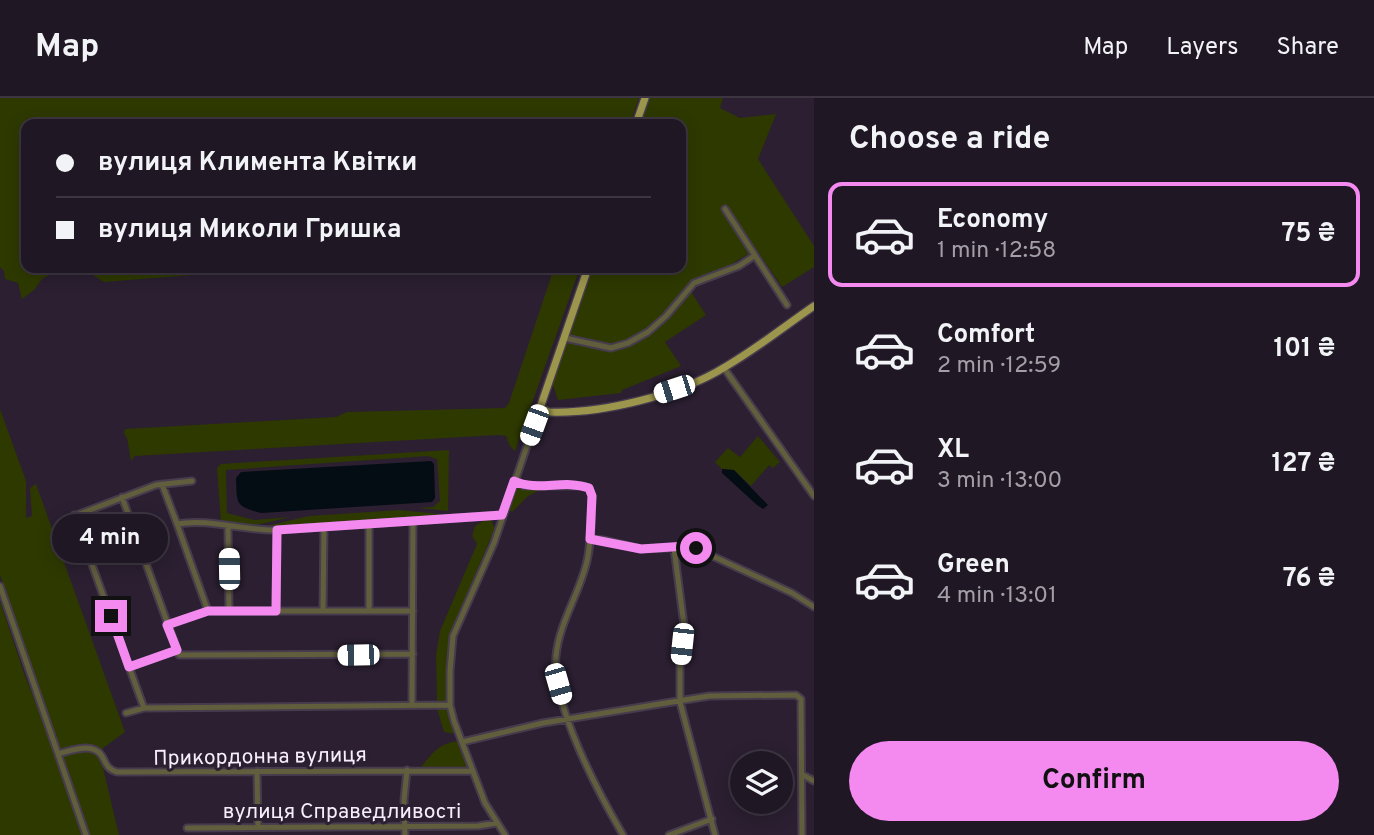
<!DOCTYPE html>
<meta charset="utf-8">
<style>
:root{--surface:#201725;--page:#2d2432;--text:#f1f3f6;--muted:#a29fa7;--line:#3d3642;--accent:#f489f0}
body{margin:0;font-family:Overpass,sans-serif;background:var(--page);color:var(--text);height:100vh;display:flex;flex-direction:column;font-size:26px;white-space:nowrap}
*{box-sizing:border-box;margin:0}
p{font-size:23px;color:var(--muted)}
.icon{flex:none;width:38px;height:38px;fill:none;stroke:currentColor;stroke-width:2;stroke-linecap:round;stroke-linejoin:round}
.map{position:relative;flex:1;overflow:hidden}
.drawer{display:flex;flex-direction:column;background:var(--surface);width:560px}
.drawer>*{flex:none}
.hud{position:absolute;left:21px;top:21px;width:665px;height:154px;border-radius:14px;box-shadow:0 4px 18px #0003,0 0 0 2px var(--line);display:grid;align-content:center;height:154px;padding:0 35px;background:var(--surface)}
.controls{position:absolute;left:730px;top:653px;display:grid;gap:14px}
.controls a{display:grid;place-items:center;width:63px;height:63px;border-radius:50%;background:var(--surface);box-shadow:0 4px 18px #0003,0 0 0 2px var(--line);font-size:35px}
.end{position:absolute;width:32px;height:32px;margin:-16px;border:9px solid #f489f0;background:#111;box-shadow:0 0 0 4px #111}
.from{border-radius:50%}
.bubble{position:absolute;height:49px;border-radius:24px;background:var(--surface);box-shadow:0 4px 18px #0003,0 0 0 2px var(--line);font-size:23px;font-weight:700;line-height:49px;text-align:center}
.car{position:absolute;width:21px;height:42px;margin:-21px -10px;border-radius:9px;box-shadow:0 0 5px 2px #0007;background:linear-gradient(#fff 24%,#345 0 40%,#fff 0 76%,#345 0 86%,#fff 0)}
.hud b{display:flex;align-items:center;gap:24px;height:66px;font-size:26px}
.hud b+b{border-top:2px solid var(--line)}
.hud i{width:18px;height:18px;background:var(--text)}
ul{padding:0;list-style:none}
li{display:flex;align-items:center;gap:21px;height:105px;margin:0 14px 10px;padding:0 21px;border:4px solid transparent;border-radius:14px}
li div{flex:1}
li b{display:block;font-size:26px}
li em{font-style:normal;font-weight:700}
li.on{border-color:var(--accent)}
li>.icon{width:63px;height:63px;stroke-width:1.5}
h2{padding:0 35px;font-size:32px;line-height:84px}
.primary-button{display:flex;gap:14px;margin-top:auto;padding:14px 35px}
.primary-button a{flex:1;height:80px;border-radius:42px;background:var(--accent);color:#111;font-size:28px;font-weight:700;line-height:80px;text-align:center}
header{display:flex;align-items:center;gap:42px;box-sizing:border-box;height:98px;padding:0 35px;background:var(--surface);border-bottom:2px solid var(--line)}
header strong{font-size:33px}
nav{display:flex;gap:38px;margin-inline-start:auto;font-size:24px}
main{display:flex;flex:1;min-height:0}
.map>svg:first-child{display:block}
</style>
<header>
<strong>Map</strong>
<nav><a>Map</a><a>Layers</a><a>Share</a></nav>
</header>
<main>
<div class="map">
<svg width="814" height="737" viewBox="0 0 814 737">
<rect width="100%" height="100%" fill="#2b1f31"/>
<path fill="#2e3900" d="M0,0H639L630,26H26V170H61L42,181L34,192L22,201L18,185L5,181L4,173L0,169Z
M650,0H723L720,10L740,20L776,16L758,61L814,148V169L782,189L756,151L690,192L706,217L665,244L681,268L622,292L621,295L558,302L552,284L591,170H681V26H641Z
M82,170H283L104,184Z
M554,170H580L515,353L510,348L506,338L498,337L135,358L131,363L127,340L124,336L125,331L336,319L347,314L505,310L509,305Z
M0,311L26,383V420L32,418L30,390L36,386L125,634L99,653L119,737H88L0,477Z
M758,338L780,364L773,370L769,367L751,388L734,372L722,371L715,364L728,350L740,359Z
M449,352L448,413L417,410L433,409L440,403L437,361L428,358L226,372L227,415L254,422L291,419L248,429L221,424L217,370L221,366Z
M516,390L519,389L544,390L528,398L512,414L507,410Z
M400,412L448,417L258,430L309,418Z
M488,420L490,421L495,430L451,534L447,566V605L437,604L436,557L440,533L477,446L472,438L475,428Z
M0,503L25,578L50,640L83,737H0Z
M447,608L450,622L456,636L444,634L437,611V609Z
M459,643L469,669L467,673L419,671C432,657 437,645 459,643Z"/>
<path fill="#030d13" d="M431,363L434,366L435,400L432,404L261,415C235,408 237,406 236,380L241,374Z
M722,371L734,372L768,407L763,411L757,407L722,375Z"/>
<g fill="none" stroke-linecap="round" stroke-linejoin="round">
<g stroke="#473c4d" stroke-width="9">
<path id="minor" d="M725,111L787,207
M565,240L611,250L628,245L648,234L666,218L694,185L739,168L754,158
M724,270L814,398
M514,383L524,388H583L589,390L592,398C591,420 592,445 586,467C578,498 559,526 556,558C552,608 598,694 623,737
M162,386L177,426C209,420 244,433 277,432L502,417
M122,399L179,557L413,556
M74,417L144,610L450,607
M74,418L156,387L192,383
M177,426L208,513H413
M369,426V513
M228,429L229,513
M590,441L603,442L641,451L693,449L792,495L814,509
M674,450L684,527L680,565V604L715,737
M0,488L86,737
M276,513L277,432
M323,513L324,430
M167,527L208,513
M129,569L177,552
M412,606L413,423
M126,615L144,610
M462,644L543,625L709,598L796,597L801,601L802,737
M58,656C71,652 93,644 102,658C107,667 107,671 117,674L473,673
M257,673L258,729
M803,677L814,683
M187,730L478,728L497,725
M405,737L404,702L407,672
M505,737L485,705L454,623L450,607V573L453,538L494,445L540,310
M669,737L712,721"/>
</g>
<g stroke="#473c4d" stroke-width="10">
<path id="major" d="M636,26L645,0
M588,170L540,310L549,314C601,316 680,297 725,269C756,251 785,228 814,208"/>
</g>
<use href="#minor" stroke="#605e3c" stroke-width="5"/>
<use href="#major" stroke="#9c964d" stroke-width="7"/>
</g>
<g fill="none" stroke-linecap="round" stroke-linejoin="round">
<path stroke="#f489f0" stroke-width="9" d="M111,518L129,569L177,552L167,527L208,513H276L277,432L502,417L514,383C537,394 564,381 589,390L592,398L590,441L641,451L686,448L696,450"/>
</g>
<g text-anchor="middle" stroke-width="6" stroke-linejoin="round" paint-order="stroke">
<g font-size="21" fill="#f6eefb" stroke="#2b1f31">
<text transform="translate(260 658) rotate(-1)" y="7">Прикордонна вулиця</text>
<text x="342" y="720">вулиця Справедливості</text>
</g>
</g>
</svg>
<div class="controls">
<a><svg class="icon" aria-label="layers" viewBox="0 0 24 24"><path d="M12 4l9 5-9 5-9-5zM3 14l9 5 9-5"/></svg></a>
</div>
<i class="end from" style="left:696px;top:450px"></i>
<i class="end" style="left:111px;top:518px"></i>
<div class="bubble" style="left:52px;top:416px;width:116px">4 min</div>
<i class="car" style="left:674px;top:291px;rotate:252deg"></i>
<i class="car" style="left:534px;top:327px;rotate:200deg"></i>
<i class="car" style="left:229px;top:471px;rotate:359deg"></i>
<i class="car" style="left:682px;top:546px;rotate:186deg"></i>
<i class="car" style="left:358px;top:557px;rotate:269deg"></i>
<i class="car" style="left:558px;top:586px;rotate:164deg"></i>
<div class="hud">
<b><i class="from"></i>вулиця Климента Квітки</b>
<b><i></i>вулиця Миколи Гришка</b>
</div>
</div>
<section class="drawer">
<h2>Choose a ride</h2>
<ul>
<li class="on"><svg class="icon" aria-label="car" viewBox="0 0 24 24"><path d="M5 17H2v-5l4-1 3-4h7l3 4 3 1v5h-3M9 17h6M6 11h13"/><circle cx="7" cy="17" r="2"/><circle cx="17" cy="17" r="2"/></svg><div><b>Economy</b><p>1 min · 12:58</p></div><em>75 ₴</em></li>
<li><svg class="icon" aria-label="car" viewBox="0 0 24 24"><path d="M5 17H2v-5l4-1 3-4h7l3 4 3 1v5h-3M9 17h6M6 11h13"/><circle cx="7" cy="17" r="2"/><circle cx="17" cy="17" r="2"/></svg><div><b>Comfort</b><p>2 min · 12:59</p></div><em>101 ₴</em></li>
<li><svg class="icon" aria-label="car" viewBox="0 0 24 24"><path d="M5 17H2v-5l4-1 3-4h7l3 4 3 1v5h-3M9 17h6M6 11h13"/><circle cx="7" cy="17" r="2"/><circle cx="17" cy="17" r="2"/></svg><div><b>XL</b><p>3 min · 13:00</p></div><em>127 ₴</em></li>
<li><svg class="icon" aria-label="car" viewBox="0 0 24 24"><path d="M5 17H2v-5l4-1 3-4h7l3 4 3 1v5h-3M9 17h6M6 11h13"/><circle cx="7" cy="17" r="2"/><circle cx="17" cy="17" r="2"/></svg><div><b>Green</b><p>4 min · 13:01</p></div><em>76 ₴</em></li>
</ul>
<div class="primary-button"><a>Confirm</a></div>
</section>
</main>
